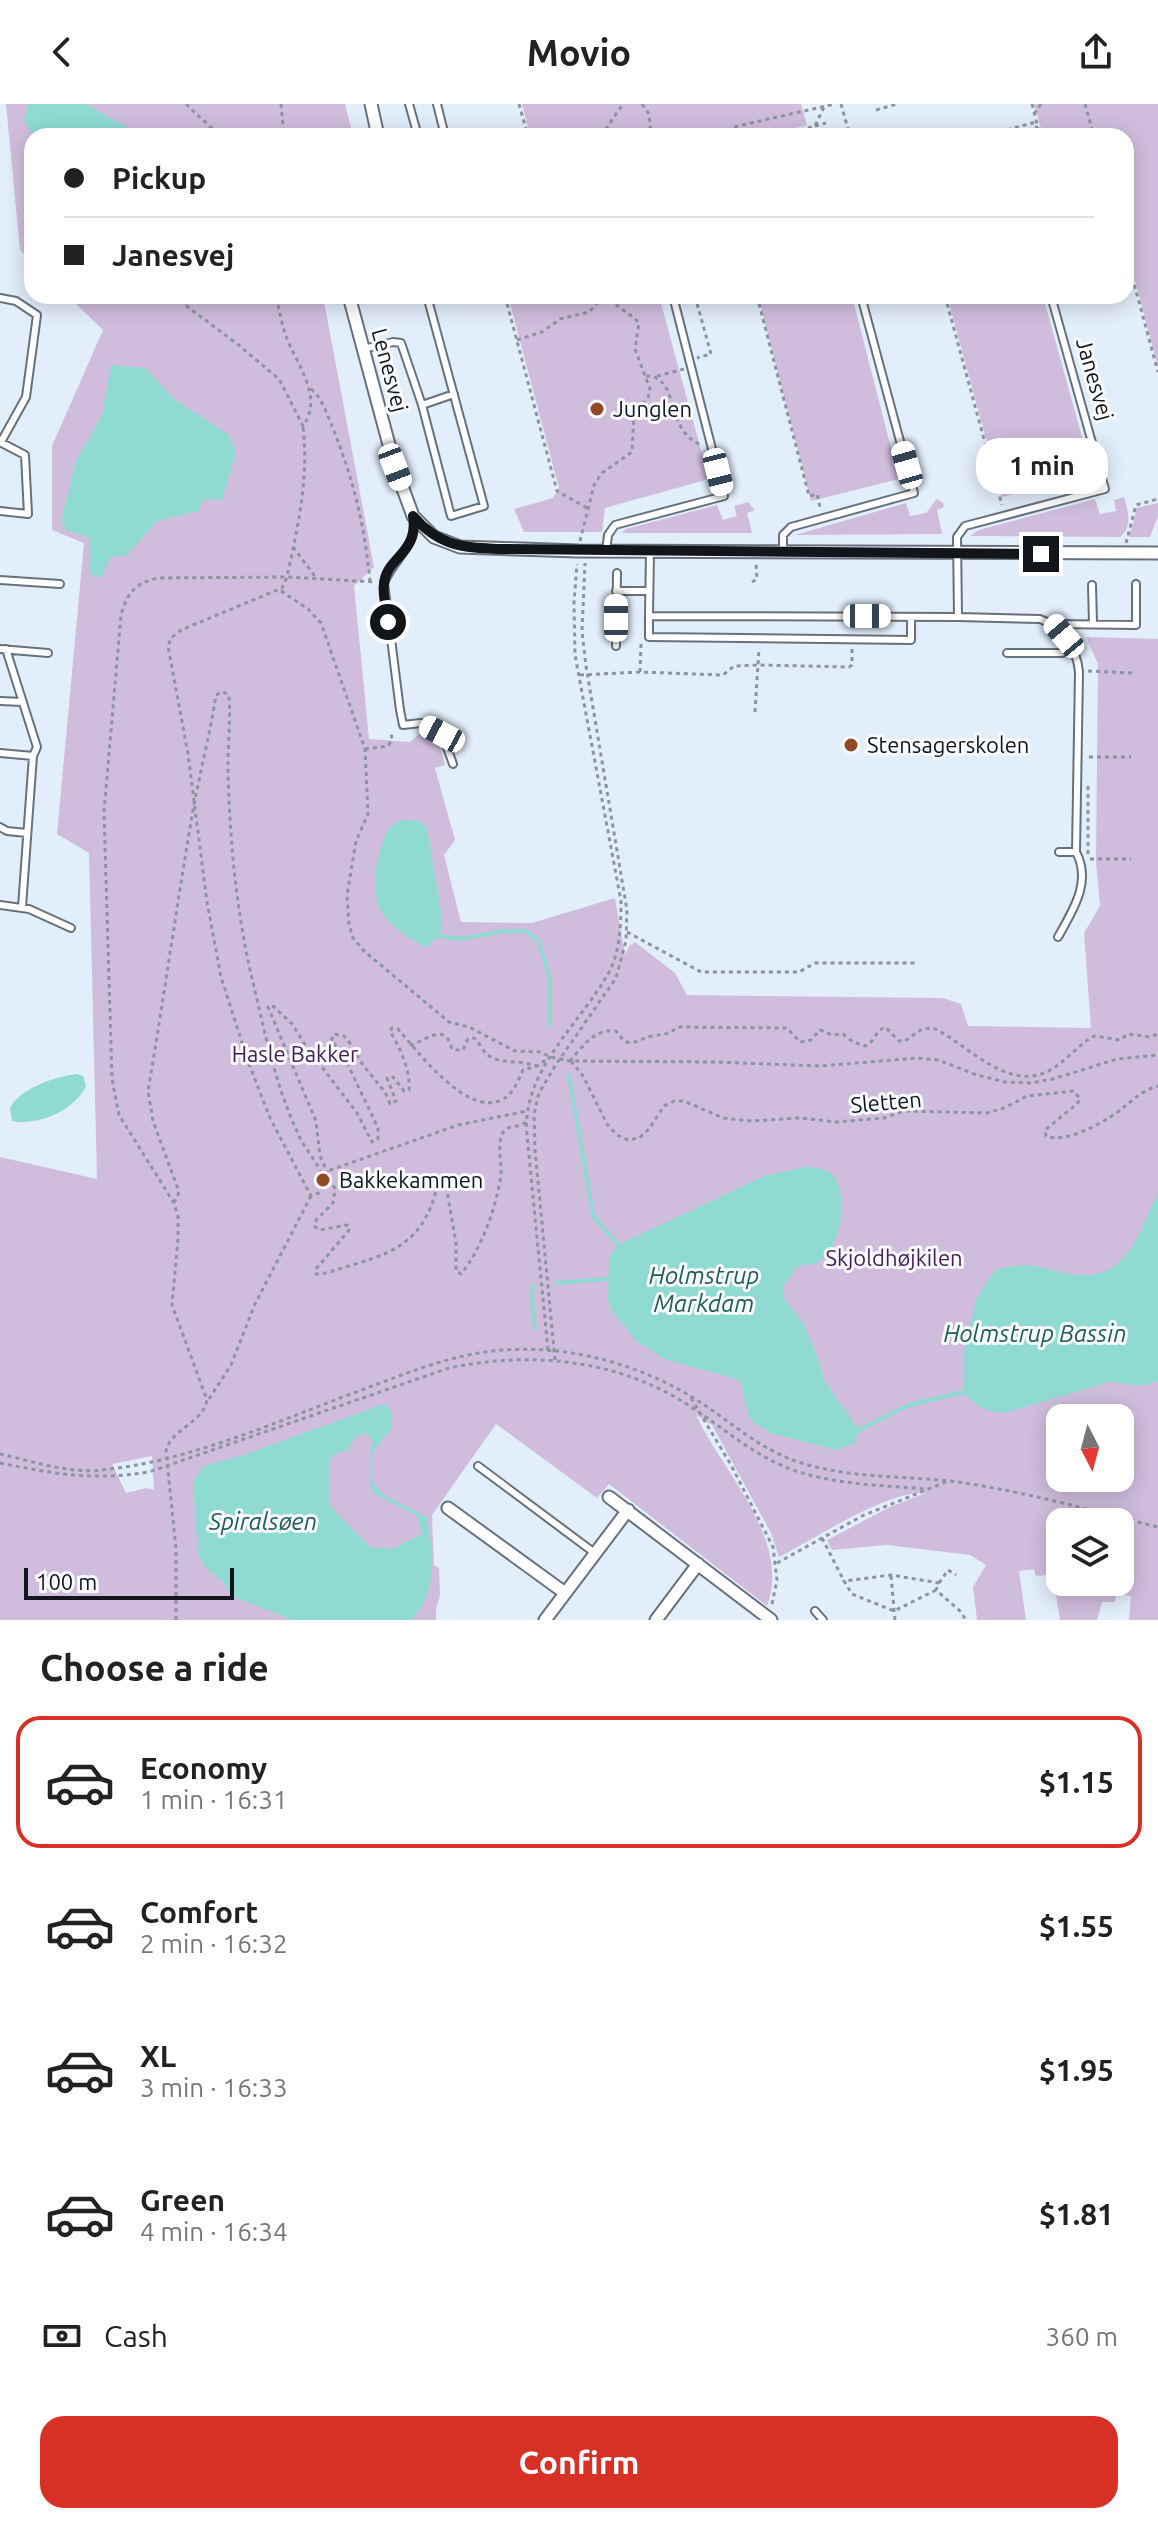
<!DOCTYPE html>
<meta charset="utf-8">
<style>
:root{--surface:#fff;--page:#f2f2f2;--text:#222;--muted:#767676;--line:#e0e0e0;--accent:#d93025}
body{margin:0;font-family:Ubuntu,sans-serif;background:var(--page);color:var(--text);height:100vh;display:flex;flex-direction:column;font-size:30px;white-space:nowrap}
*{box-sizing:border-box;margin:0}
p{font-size:26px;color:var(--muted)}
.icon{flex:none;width:44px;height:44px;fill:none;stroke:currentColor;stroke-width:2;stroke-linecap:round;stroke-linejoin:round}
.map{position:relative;height:1516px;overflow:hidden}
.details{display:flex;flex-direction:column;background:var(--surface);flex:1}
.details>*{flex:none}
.banner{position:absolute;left:24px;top:24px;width:1110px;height:176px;border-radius:24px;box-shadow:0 4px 20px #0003;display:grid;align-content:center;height:176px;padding:0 40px;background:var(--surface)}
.needle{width:52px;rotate:174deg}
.buttons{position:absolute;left:1046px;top:1300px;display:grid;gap:16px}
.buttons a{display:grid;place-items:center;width:88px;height:88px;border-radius:16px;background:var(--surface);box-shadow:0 4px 20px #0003;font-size:40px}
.scale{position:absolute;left:24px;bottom:20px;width:210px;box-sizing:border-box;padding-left:8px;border:4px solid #12161a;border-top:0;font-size:22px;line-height:28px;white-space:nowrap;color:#12161a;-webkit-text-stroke:6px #f8fafd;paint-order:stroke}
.end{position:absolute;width:36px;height:36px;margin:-18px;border:10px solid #12161a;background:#fff;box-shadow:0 0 0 4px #fff}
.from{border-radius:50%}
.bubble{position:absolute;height:56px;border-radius:24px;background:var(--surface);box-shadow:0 4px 20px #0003;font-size:26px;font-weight:700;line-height:56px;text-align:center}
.car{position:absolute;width:24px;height:48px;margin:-24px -12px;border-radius:10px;box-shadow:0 0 6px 2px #0007;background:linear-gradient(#fff 24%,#345 0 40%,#fff 0 76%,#345 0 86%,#fff 0)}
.banner b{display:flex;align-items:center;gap:28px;height:76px;font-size:30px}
.banner b+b{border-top:2px solid var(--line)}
.banner i{width:20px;height:20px;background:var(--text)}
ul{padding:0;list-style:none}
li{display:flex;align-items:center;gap:24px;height:132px;margin:0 16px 12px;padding:0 24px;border:4px solid transparent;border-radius:24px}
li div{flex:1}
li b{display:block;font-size:30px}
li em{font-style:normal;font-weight:700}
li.current{border-color:var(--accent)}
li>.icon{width:72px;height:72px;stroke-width:1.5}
h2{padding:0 40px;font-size:36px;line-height:96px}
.pay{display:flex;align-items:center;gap:20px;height:88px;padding:0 40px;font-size:30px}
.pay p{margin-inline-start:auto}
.action{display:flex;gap:16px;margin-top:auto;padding:16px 40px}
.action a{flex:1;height:92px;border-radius:24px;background:var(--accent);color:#fff;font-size:32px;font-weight:700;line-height:92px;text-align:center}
header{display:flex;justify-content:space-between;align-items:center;height:104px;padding:0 40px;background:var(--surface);font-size:36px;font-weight:700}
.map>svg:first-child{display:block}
</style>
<header><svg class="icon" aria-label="back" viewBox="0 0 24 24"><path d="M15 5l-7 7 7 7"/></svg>Movio<svg class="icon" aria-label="share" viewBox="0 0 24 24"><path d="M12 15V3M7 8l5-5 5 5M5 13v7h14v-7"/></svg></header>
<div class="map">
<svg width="1158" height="1516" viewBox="0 0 1158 1516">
<rect width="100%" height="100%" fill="#e3eefb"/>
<path fill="#d0bddd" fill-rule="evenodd" d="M6,0H345L353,32H32V158L20,146Z
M522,0H801L807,21L767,32H530Z
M1034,0H1158V263L1126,143V32H1043Z
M68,192H323L374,463L354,482L369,635L410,638L421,628C440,631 441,644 445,661L435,664L455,736L444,751L461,818L532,819L615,794L625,851L629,842L635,838L675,869L687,891L943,894L961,900L968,922L1091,924L1084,829L1100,802L1096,757L1098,560L1086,533L1158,535V1516H1129L1131,1492L1116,1490L1115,1498H1102L1097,1516H1060L1054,1478L1048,1479L1047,1471L1036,1472L1034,1465L1019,1467L1026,1516H977L973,1483L986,1461L970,1451L887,1441L832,1446L827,1436L890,1403L926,1389C889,1386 814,1435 779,1453L771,1429L712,1321L696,1311C722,1367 792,1436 767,1502L609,1380L597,1394L496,1320L432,1411L434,1461L439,1464L440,1491L436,1506V1516H0V1053L97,1075L89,749L57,730L84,439L52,426V342L103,226ZM1060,1314H1120V1374H1060ZM152,1352L154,1386L146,1384L126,1389L112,1360ZM1060,1418H1120V1478H1060Z
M508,192H659L709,375L605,404L602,428H524L514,405L553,394L559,384Z
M758,192H852L899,375L811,397Z
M947,192H1043L1092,369L1002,393Z
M1124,393C1128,407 1133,423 1120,433L970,432L979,426L1095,395L1100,410L1116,407L1114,396Z
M937,395L943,399L944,403L937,406L942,430L795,431L906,399L910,412L926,409Z
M748,398L755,406L747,409L752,429H622L626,425L717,401L723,416L737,412L734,402Z
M1158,399V412L1150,433H1129L1137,404Z"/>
<path fill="#8fdbd2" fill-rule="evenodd" d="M28,0H86L125,22L137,32H33L24,16Z
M111,261L145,264L174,295L229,331L236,349L222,396L204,395L198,407L157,417L126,452L111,453L101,474L89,470V433L67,427L61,417L76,357L102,311Z
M402,716L420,717L427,725L442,814V825L429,842L425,843C408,833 392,824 381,807C369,789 377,720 402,716Z
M76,970L83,972L86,982C74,1007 38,1022 12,1017L10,1004C20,984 55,973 76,970Z
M805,1063C815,1063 828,1065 834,1073C848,1091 841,1144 821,1156C815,1161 805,1160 797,1163L783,1183L784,1194L803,1219L816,1249L825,1278L859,1326L855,1339L836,1346L770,1329L753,1318L748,1310L740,1276L664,1255L635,1236L611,1206L608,1195L609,1153L618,1141L764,1072Z
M1158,1088V1277C1133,1286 1134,1279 1109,1278L1004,1309C986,1308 975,1302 963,1288V1251L976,1195L995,1166C1022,1159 1029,1160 1056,1167C1123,1186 1135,1139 1158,1088Z
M384,1300L391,1307V1325L372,1349V1376L382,1390L427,1413C433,1449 439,1488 411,1516H292L232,1492L223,1478L204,1462L198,1450L193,1377L204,1362L244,1351ZM367,1329L373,1337C368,1354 367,1373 374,1390L417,1411L422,1430L392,1445L370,1443L329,1401V1357L333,1351L348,1346C351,1336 357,1331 367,1329Z"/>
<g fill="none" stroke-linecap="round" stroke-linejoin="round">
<path stroke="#8fdbd2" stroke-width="4" d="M438,832L460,835L503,827H526L539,838L550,875V921
M569,971L593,1112L618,1141
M557,1179L608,1175
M534,1181L531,1192L535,1224
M859,1326L906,1302L963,1288"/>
<g stroke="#67717c" stroke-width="10">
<path id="service" d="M409,0L418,32
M437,0L445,32
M0,194L16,197L37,211L26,293L1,338
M363,245L393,238L401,239L422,301L451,412L484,402L427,192
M422,301L454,290
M0,338L25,351L28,410L0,407
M414,413C418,442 393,455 384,479L400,606L403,621L421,619L442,630L453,660
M606,447L608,431L615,421L724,392L673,192
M650,447L649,512L958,513L957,433L965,422L1105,385L1051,192
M783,448V431L791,423L914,389L861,192
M0,476L60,480
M1092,481L1093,520
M616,487H649
M649,512V533L911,536V513
M958,513L1040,515C1063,523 1077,545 1079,568L1076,748H1059
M1053,520L1136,521V480
M616,542L617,469
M0,545L48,549
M6,545L37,643L33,652L22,803
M1007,549H1062L1075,545
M0,597L23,598
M0,649L33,652
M0,723L7,727L27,729
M0,801L29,805L71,824
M1058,833C1073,806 1092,778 1076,748
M478,1362L596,1450
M815,1507L823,1516"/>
</g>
<g stroke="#67717c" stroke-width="15">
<path id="minor" d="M371,0L378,32
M349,192L395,363L413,412L434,433L460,443L578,447L1158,449
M609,1393L771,1516
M448,1404L565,1489
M545,1516L628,1406
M656,1516L698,1460"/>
</g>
<path stroke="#8c949d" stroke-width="3" stroke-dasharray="4 4" stroke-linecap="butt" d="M186,0L220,32
M281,0L284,32
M519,0L528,32
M642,0L649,10L651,32
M841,0L850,32
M1032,0L1040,32
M1085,0L1094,32
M876,6L897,0
M1034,10L1041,0
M815,22L826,19
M601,32L623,0
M712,32L738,22L835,0
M777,32L815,22L824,3
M984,32L1036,18
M1004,32L1038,23
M1126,150L1158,268
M173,192L236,239L279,275L303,322C325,291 294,258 285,229C281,217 279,204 276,192
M505,192L557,387L587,404
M695,192L711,250L697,254
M757,192L809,392L817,390L820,403
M945,192L1002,401
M517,236L542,228L560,215L589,208L604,192
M646,272C681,272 663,325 701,341
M657,272L684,265
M311,285C321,292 327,310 332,322C354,377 364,419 370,477
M580,437L594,381L602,369L632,348L634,310L648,294L650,285L635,245L639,219C630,208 616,205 610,192
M1126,439L1136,401L1158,395
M293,443L317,475
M752,478L757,475L756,459
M281,487L308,505L321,519L365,645L368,710L356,737L347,791L349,820L353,834L364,847L449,918L469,923L515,947L541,948L550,953L570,957L716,958L820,962L917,954L938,956L977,971L1005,978L1030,979L1053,975L1117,955L1158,951
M1088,567L1132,569
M640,568L641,540
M580,571L640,568L723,571L734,562L759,561L849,563L852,561V544
M755,608L759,544
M365,645L388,642L392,636L391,628
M1089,653H1131
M1088,750V681
M1090,755H1131
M627,828L701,868H799L815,859H918
M410,941C420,940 438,923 447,934C450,937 450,942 453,946H463L468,935L474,934C481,939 483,950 491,953C504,960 521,956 536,962
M570,957C583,942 595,924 616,927C630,947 634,936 652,932C664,930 668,931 678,923L787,924L800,938L811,936L820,926L832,931L843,930L853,938L865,942C875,938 875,927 885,923L899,937H905L922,925L933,924C966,939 1004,985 1044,969C1064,961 1077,941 1094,932L1120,936L1128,930L1150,933L1158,930
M571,957L583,972L607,1020L617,1031L628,1036L639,1034L649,1025L664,1002L674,997H684L723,1014L751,1017L801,1014L836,1018L884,1014L905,1007L987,1009L1004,1004L1027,992L1074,987L1080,995L1077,1000L1045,1026L1046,1032C1064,1040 1101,1020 1116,1009C1131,999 1139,987 1158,982
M526,1018C519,1024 508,1021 504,1027C496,1038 502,1058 501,1071C496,1104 482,1144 461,1170L456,1167V1139L445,1076L442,1073L439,1075C427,1130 405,1146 352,1161C340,1164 328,1170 316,1170V1165L350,1125L347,1121L320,1126L315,1123L316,1116L333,1099L335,1085L320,1052L316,1017L268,903L272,901L292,920L306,942L357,1009L372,1038L378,1035V1024L341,946L331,937L334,930L344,932L348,936L363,961L385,988L390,1000L396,997L387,974L393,973L404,987L409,986C411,969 400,942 390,928L392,924L398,925C417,947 467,1013 501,996C513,991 518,977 523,966L537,962L550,953
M322,1069L458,1021L527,1007
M174,1099L179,1088L153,1017L148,987C164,893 177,799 193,706C200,668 210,630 216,591L222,588L228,590C232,598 227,654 228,669C230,736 236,805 251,870C264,925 275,982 300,1034C308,1051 329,1068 321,1088L311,1092L270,1014L249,960L221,873L207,798L188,650L168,542L171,534L181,526L282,484L287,473C298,422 309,375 303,322
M548,1246L527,1031C521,968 579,921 608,870C620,849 621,821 621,797L575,551L574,499L577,460
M555,1256L535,1046L534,1010L539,989L555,962L616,874L626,837L627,806L586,562L582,527L585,459
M691,1294L731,1361L773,1443L777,1476L772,1500
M209,1295L231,1261L255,1200L311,1092
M0,1350C32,1357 69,1370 102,1366C194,1357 289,1312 375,1281C417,1265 459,1249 504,1246C574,1241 647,1262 706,1302C738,1324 766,1349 805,1360C852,1374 901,1372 950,1377C1020,1386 1089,1406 1158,1423
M0,1359C55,1370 92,1377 149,1368L449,1264C529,1247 615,1255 685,1299C719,1320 746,1346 783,1362C828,1381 880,1381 927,1385
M822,1434L844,1477
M777,1459L862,1412L946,1378
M891,1472L895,1516
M939,1479L948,1466L956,1471
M936,1486L894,1507L852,1490L844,1477L891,1471L939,1479L936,1486L960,1507L966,1516
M176,1516V1445L166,1347C171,1325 203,1319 207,1296L172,1201L178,1135V1113L174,1099L119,1011L112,975L104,708L121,511C127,489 135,479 158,474L287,473L376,478"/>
<use href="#service" stroke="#fff" stroke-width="6"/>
<use href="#minor" stroke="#fff" stroke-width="11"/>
</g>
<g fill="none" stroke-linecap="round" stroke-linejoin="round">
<path stroke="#12161a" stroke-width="10" d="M388,518C387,506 382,491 384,480C386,453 419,450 413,412C439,442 461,443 498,445L1041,450"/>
</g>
<g fill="#914a25" stroke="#f8fafd" stroke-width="3">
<circle cx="597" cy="305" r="8"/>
<circle cx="851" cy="641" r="8"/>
<circle cx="323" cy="1076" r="8"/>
</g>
<g text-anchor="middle" stroke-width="6" stroke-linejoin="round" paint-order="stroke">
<g font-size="22" fill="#12161a" stroke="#f8fafd">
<text transform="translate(390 266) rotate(75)" y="8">Lenesvej</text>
<text transform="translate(1095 275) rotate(74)" y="8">Janesvej</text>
<text transform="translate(886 998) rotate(-5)" y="8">Sletten</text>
</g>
<g font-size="22" fill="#12161a" stroke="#f8fafd" text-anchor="start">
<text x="613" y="313">Junglen</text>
<text x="867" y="649">Stensagerskolen</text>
<text x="339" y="1084">Bakkekammen</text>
</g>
<g font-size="22" fill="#441d58" stroke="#f8fafd">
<text x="295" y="958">Hasle Bakker</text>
<text x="894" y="1162">Skjoldhøjkilen</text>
</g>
<g font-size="24" font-style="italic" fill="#1f5d57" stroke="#f8fafd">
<text x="704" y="1180">Holmstrup<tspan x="704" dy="28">Markdam</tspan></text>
<text x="1035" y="1238">Holmstrup Bassin</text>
<text x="263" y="1426">Spiralsøen</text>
</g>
</g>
</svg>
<div class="buttons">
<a><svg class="needle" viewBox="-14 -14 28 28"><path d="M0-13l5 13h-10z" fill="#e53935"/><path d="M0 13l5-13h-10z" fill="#767676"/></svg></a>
<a><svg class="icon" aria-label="layers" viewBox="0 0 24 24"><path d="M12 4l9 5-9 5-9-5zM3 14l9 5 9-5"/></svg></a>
</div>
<div class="scale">100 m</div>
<i class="end from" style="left:388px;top:518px"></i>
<i class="end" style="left:1041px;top:450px"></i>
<div class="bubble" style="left:976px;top:334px;width:132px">1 min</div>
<i class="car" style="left:907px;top:361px;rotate:344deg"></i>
<i class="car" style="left:395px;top:363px;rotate:159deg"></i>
<i class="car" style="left:718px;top:368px;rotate:166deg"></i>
<i class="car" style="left:867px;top:512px;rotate:90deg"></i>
<i class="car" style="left:616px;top:514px;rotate:0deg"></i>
<i class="car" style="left:1064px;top:532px;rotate:320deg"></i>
<i class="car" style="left:442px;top:630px;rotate:298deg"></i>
<div class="banner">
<b><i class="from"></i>Pickup</b>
<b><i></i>Janesvej</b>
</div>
</div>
<section class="details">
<h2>Choose a ride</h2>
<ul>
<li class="current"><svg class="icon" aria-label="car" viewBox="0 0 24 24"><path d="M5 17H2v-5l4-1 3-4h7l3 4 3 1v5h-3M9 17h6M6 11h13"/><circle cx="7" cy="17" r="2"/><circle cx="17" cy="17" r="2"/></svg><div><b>Economy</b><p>1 min · 16:31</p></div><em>$1.15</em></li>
<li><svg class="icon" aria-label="car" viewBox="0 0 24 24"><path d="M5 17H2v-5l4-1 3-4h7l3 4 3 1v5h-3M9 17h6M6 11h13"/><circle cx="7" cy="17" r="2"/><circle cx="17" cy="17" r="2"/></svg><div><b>Comfort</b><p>2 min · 16:32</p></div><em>$1.55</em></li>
<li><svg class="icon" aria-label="car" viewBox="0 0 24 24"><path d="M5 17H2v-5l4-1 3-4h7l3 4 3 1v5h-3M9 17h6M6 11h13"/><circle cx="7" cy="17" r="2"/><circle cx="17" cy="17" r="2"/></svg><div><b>XL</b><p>3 min · 16:33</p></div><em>$1.95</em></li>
<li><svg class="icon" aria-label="car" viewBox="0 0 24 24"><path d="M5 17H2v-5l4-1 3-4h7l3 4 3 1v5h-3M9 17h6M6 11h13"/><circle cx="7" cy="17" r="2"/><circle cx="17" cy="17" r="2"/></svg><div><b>Green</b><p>4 min · 16:34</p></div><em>$1.81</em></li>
</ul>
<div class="pay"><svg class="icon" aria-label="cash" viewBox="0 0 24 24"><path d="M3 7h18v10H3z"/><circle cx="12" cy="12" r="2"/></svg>Cash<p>360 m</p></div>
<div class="action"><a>Confirm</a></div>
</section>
